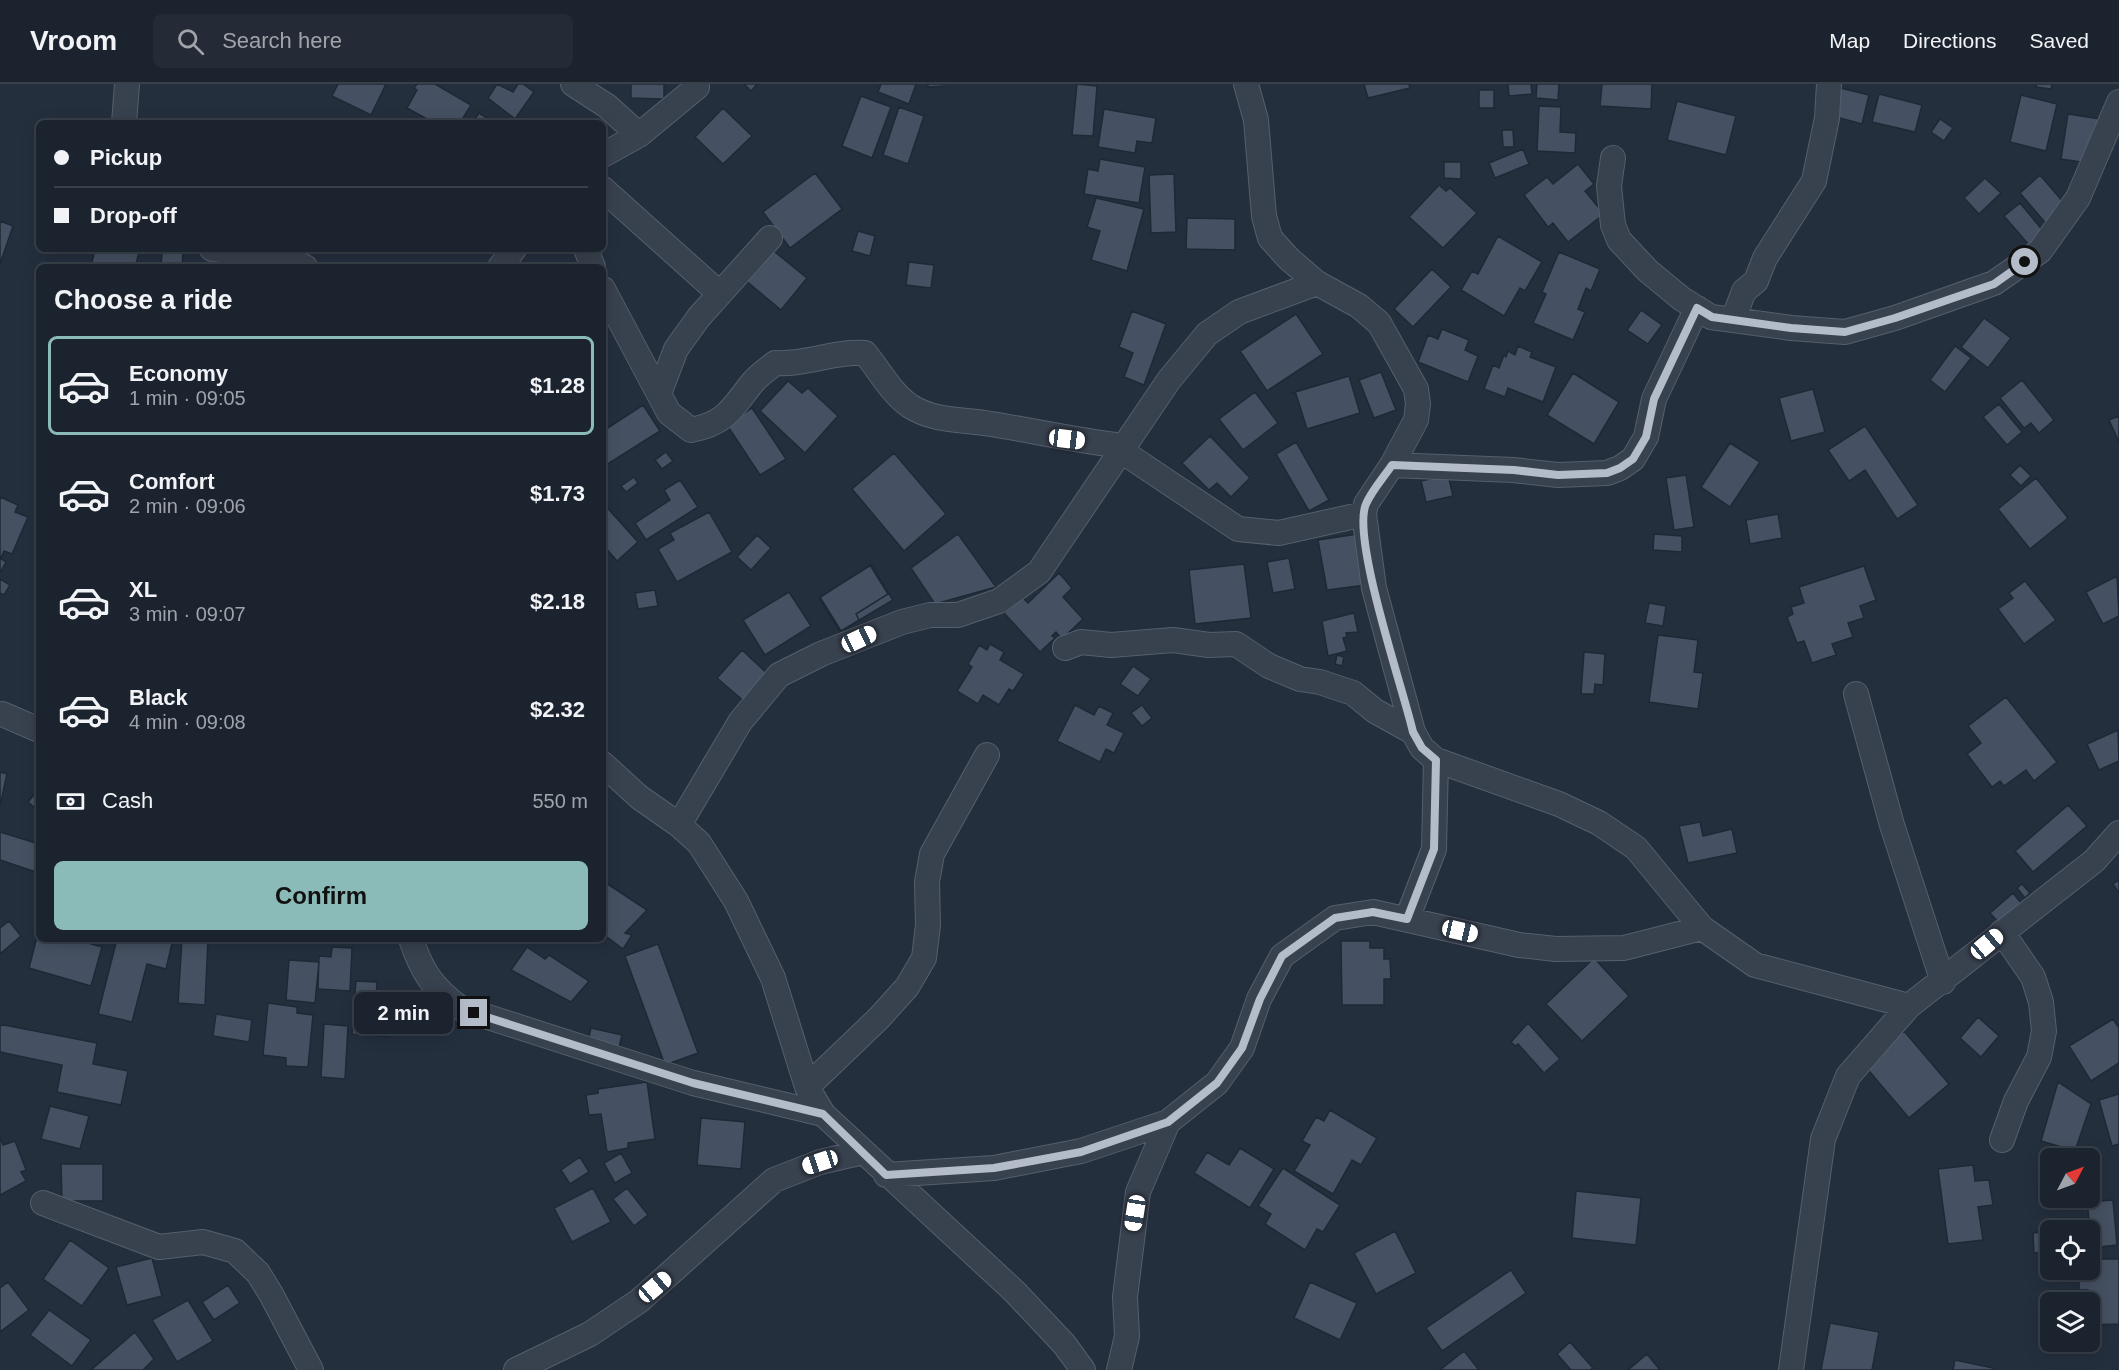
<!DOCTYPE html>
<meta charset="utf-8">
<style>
:root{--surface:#1b232e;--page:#242b36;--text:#f1f3f6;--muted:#a0a4aa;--line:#39404a;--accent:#8bbbb9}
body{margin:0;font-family:Arial,sans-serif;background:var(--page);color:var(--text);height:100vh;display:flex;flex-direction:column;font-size:22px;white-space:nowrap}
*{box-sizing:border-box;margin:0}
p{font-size:20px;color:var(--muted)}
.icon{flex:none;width:33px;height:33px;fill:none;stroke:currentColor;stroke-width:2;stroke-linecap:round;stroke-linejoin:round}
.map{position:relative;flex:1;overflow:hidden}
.side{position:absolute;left:36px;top:180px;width:570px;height:678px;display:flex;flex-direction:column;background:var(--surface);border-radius:9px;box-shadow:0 3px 15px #0003,0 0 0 2px var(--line)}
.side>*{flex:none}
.hud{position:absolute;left:36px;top:36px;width:570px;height:132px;border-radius:9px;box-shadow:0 3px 15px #0003,0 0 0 2px var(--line);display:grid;align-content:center;height:132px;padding:0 18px;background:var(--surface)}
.needle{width:39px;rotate:49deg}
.controls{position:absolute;left:2040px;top:1064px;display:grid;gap:12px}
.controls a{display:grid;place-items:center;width:60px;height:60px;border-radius:9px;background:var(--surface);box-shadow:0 3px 15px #0003,0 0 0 2px var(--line);font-size:30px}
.end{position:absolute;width:27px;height:27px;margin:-14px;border:8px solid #b4bcc9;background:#111;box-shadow:0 0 0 3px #111}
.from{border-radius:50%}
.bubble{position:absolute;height:42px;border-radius:9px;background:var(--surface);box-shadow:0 3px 15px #0003,0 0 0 2px var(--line);font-size:20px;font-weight:800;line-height:42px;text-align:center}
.car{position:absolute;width:18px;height:36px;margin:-18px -9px;border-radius:8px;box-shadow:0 0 4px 2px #0007;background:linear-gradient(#fff 24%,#345 0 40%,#fff 0 76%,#345 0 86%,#fff 0)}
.hud b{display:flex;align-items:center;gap:21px;height:57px;font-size:22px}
.hud b+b{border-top:2px solid var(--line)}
.hud i{width:15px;height:15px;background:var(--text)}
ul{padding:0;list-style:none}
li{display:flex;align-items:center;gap:18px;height:99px;margin:0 12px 9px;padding:0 6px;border:3px solid transparent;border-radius:9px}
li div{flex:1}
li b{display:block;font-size:22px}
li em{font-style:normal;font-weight:800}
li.active{border-color:var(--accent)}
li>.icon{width:54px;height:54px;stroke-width:1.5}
h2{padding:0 18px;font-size:27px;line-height:72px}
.pay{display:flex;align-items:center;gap:15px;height:66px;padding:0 18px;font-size:22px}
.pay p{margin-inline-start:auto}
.button{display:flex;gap:12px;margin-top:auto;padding:12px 18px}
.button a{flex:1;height:69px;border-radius:9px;background:var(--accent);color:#111;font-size:24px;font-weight:800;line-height:69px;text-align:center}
header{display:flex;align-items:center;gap:36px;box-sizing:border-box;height:84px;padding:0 30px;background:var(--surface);border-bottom:2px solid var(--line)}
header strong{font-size:28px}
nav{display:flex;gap:33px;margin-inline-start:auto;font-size:21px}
.search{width:420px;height:54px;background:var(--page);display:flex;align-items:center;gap:15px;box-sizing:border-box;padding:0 21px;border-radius:9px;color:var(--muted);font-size:22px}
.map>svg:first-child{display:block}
</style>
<header>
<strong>Vroom</strong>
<div class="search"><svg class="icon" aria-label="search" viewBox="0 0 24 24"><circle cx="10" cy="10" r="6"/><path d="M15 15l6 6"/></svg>Search here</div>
<nav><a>Map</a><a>Directions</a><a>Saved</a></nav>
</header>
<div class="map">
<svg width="2119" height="1286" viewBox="0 0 2119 1286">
<rect width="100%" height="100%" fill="#242f3e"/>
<path fill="#455162" stroke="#1f2835" stroke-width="1.5" d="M338,0H386L371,31L332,12Z
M417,0H435L471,21L460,39H434L407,24L417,6L414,4Z
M497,0L513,8L518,0H523L534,8L515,35L488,14Z
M631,0H664V15L631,14Z
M744,0H757L751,7Z
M881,0H916L909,20L878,8Z
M928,0H944V2L928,3Z
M1077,0L1097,2L1093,52L1072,51Z
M1364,0H1409L1410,4L1368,14Z
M1508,0H1531L1532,10L1509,12Z
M1537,0H1559L1558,16L1536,14Z
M1602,0H1652L1651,25L1600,22Z
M2037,0H2052L2051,5L2036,3Z
M1836,3L1869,11L1862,40L1829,31Z
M1479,6H1494V24H1479Z
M1879,10L1922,21L1915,48L1872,38Z
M2021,11L2057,20L2046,67L2010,58Z
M861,12L891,23L872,74L842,62Z
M1677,17L1736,32L1726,71L1667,56Z
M1539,22L1561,23L1560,48L1576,49L1575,69L1537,67Z
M899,23L924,32L908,80L883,71Z
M723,24L752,52L723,80L695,53Z
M1104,25L1156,34L1152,59L1137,57L1135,69L1098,63Z
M479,29L495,39H472Z
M2068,30L2113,37L2107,82L2061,75Z
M1940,35L1953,44L1944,57L1931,48Z
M1502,46H1513L1514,63H1503Z
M1523,65L1529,80L1495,94L1489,79Z
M1100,75L1145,83L1139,119L1084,110L1088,85L1098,87Z
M1444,78H1461V95L1444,94Z
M1578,80L1594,100L1585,107L1604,130L1568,158L1553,139L1548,143L1524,111L1547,93L1553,100Z
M815,89L842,125L790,164L763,128Z
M1174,90L1176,148L1151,149L1149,91Z
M2040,91L2070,126L2049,143L2020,109Z
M1985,94L2001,109L1979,130L1964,114Z
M1439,101L1446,107L1450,104L1477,129L1443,164L1409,133Z
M1096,114L1144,125L1127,187L1091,176L1100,147L1087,143Z
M2020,119L2044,148L2029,161L2004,132Z
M1187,134L1235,135V166L1186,165Z
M0,137L13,142L0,180Z
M858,147L875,152L870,172L852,167Z
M1498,152L1542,178L1525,207L1520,204L1504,232L1461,206L1472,187L1478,190Z
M770,164L807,194L781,226L745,196Z
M95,165H140L135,183H91Z
M162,168L183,169L182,183H161Z
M1559,168L1600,185L1591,207L1586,204L1578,225L1585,228L1573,256L1533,239L1546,210L1542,208Z
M909,178L934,181L931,204L906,201Z
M1432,185L1451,203L1413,243L1394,225Z
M1641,226L1662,241L1648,260L1627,246Z
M1132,227L1166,240L1144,301L1124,293L1133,269L1119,263Z
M1296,230L1323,270L1267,307L1240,267Z
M1984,234L2011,254L1988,284L1961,263Z
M1442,245L1469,256L1465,266L1478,272L1468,298L1418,278L1428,251L1438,255Z
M1518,262L1532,268L1530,273L1556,283L1543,318L1508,304L1505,313L1484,305L1493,281L1499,284L1504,271L1506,273L1508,267L1515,271Z
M1955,262L1971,274L1945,308L1930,296Z
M1381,288L1396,326L1374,334L1359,296Z
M1573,289L1619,318L1594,360L1547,331Z
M1349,292L1360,329L1307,345L1296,310L1292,309Z
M2022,296L2054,336L2039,349L2031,339L2024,344L2000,314Z
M788,297L802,309L808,304L838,332L805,369L760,327Z
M1813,305L1825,348L1791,357L1779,314Z
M1255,308L1278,339L1243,366L1219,335Z
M1999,320L2022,348L2007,361L1983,333Z
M643,321L660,347L603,383V347Z
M752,324L786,375L760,391L727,341Z
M2119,332V358L2109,336Z
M1865,342L1918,421L1897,435L1865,386L1849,397L1828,366Z
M1210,352L1250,394L1231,413L1217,399L1209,406L1182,379Z
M1296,358L1329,416L1309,427L1276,370Z
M1730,359L1760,378L1730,423L1701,403Z
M666,368L673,377L662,385L655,376Z
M894,369L946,430L904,467L852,405Z
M2020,381L2031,392L2021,402L2010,391Z
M1448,391L1453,412L1426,418L1421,397Z
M1686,391L1694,443L1674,446L1666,394Z
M634,393L638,399L626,408L621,402Z
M2036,394L2068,434L2030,465L1998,425Z
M680,396L698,423L646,456L635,439L670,416L664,406Z
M0,413L18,421L15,428L28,433L12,470L4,467L0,476Z
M603,419L638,458L617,477L603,461Z
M709,428L732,468L677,498L658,465L674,456L670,449Z
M1778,430L1782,454L1750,460L1746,436Z
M958,450L996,503L935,520L911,484Z
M1358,450L1366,501L1327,506L1318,456Z
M1654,450L1682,452V468L1653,466Z
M757,451L771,464L751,486L737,473Z
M0,474L6,478L0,489Z
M1289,474L1295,505L1273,509L1267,478Z
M1244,480L1251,534L1195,540L1189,486Z
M870,481L888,510L856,530L859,536L840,548L819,514Z
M871,481L893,516L841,547L820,513Z
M1864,482L1876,516L1860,522L1864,534L1848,539L1853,553L1832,560L1836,571L1812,579L1804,557L1797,559L1787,533L1793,530L1791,523L1804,519L1799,503Z
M1059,489L1072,504L1063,513L1083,535L1062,555L1056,548L1052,552L1055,554L1040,568L1004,529L1022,513L1028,519Z
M2117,492L2119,532L2103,540L2086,508Z
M0,495L10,501L4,511L0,509Z
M2025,497L2056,536L2024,560L1998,525L2013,514L2009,509Z
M655,506L658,522L638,525L635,509Z
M789,508L811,542L765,571L743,536Z
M1649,519L1666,522L1663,542L1645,539Z
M1354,529L1358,548L1346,549L1347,553L1343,554L1347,567L1328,572L1322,537Z
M1658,551L1698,556L1694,588L1703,589L1698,625L1649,618Z
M990,560L1004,568L1000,576L1024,590L1013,607L1009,605L999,621L983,611L978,620L957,607L972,583L968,580L979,561L987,566Z
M742,566L770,592L746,619L717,594Z
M1584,568L1605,570L1603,601L1595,600L1594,610H1581Z
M1337,571L1344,573L1342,582L1335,580Z
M1133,582L1151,595L1138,612L1120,600Z
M2006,613L2057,678L2034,697L2026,686L2004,702L2000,697L1992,703L1967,670L1981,659L1968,642Z
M1075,621L1094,631L1099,622L1113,629L1107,641L1124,649L1114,669L1106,665L1100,678L1057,657Z
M1142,621L1152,634L1142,642L1131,629Z
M2118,646L2119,677L2099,686L2087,660Z
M0,688L7,690L0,722Z
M39,705V727L28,718Z
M2068,721L2087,742L2033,788L2015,767Z
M1700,738L1703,752L1732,745L1737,769L1688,779L1679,742Z
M0,748L39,760V789L0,776Z
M2119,796V809L2113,800Z
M603,797L647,826L625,849L632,851L623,865L603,850Z
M2022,800L2030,809L2025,814L2017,804Z
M2013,809L2021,819L1998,838L1990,829Z
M9,837L21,852L0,870V844Z
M39,845V855H74L102,863L91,902L29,884Z
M117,855H173L166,885L147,880L132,938L98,930Z
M182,855H208L205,921L178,919Z
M1341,857H1370V864H1384V875H1390L1391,895H1384V921H1342Z
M658,860L698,969L665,981L625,872Z
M332,863L352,864L350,907L318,905L319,872L331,873Z
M527,863L545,875L549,871L589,897L571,918L511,886Z
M1594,874L1629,912L1582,957L1546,920Z
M289,876L319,878L315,919L286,916Z
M356,897L377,898L375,934L391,935L389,953L352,950Z
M268,919L297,923V929L313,931L308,983L286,982V974L263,971Z
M216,930L252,936L249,958L213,952Z
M1978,933L1999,952L1981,973L1960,954Z
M2113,935L2119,944V979L2091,997L2069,962Z
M1528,939L1560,975L1544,989L1518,960L1515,962L1511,958Z
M324,940L348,942L345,995L321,993Z
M4,941L97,959L93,980L128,987L121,1021L57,1008L62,981L0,968V942Z
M591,944L622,951L618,968L587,961Z
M1904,947L1949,1000L1909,1034L1864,981Z
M647,998L655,1055L628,1059V1064L607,1068L601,1030L589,1031L586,1011L598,1009V1005Z
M2058,998L2091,1020L2075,1067L2041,1057Z
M2119,1010V1060L2112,1062L2099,1016Z
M50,1022L89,1032L80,1065L41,1055Z
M1330,1026L1377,1054L1361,1081L1352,1076L1333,1110L1294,1087L1310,1061L1302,1057L1316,1033L1324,1037Z
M701,1034L745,1038L741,1085L697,1081Z
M0,1052L3,1061L15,1057L26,1086L21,1088L26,1097L0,1111Z
M1240,1064L1274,1085L1250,1124L1194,1089L1207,1068L1229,1081Z
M621,1069L632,1089L615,1099L604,1079Z
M580,1073L589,1088L570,1100L561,1086Z
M61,1080H103V1117H62Z
M1973,1081L1975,1097L1989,1096L1993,1121L1978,1123L1983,1156L1948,1160L1938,1085Z
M1283,1084L1340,1121L1323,1148L1317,1145L1305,1166L1265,1140L1271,1130L1258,1122Z
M2039,1095L2050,1096V1113H2056L2055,1115L2038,1114Z
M593,1104L611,1138L572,1158L554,1124Z
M627,1104L648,1131L634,1142L613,1115Z
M1576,1107L1641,1114L1636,1161L1572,1154Z
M2113,1116L2117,1161L2090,1164V1146H2065L2090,1144L2087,1118Z
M1395,1147L1416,1189L1376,1210L1354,1169Z
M2050,1147V1167L2034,1169L2033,1149Z
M70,1156L109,1184L82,1222L43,1195Z
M152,1174L162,1212L127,1221L116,1183Z
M2090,1175H2119V1240L2090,1241L2088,1206H2079V1185H2090Z
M1511,1186L1526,1209L1442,1267L1426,1244Z
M8,1198L29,1226L0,1248V1204Z
M1310,1198L1357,1219L1340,1256L1294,1234Z
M228,1201L240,1219L214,1236L202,1218Z
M188,1216L213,1257L177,1278L152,1236Z
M49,1226L91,1256L72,1282L30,1251Z
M1830,1239L1879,1248L1872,1286H1821Z
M135,1248L154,1275L143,1286H91Z
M1570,1258L1593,1284L1590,1286H1571L1557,1270Z
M1464,1267L1479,1286H1440Z
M1647,1270L1660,1286H1628Z
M1955,1276L1993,1284L1992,1286H1953Z"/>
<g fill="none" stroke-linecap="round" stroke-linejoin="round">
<g stroke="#565f6c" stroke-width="26">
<path id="street" d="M573,0L607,22L639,51
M1246,0L1256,36L1264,132L1270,154L1289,175L1317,199L1359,222L1379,239L1416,305L1418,320L1416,336L1392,381L1366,420L1364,430L1374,504L1413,648L1422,664L1436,676L1559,720L1599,739L1636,764L1702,844L1755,881L1909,922
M124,39L127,0
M603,71L639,51L697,3
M1613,74L1609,102L1613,141L1619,156L1648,187L1682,215L1711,233L1791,244L1845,248L1895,234L1994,199L2040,167L2078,114L2119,18
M603,105L719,209
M212,165L273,171L305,183
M586,165L593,183
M500,183L514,165
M603,205L669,329L691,346C727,339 732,324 753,298C759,291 768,285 775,279C806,281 834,267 865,269C880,287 891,309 910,322C935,338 963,335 991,340C1035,347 1078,357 1123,362
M1733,236L1744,207L1756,197L1765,174L1814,97L1827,34L1829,0
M659,310L676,265L699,233L770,154
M1120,366L1238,445L1279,449L1364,430
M1392,381L1513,386L1558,391L1607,389L1620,384L1633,375L1646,353L1654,315L1697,224
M1065,564L1081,558L1111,561L1173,556L1209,561L1236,560L1269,582L1300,595L1320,598L1353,609L1375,627L1413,648
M1856,610L1892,741L1943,898
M2,630L39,646
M603,680L639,713L679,741L699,759L736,817L773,894L807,1003L823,1030L1014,1207L1064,1260L1083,1286
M679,741L740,638L779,591L821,570L902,538L930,531H958L999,517L1039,488L1169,296L1207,250L1239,228L1317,199
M1407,835L1434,765L1436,676
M2002,848L2033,893L2041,918L2044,947L2039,973L2016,1017L2002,1056
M411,855C422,888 432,903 460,924L693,999L823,1030
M807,1003L879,934L907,903L924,874L928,841L927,798L932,770L987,671
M886,1091L994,1084L1081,1067L1168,1038L1217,999L1242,964L1259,915L1282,872L1335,834L1373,828L1519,861L1556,865L1624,864L1702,844
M43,1119L159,1163L203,1158L235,1167L258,1189L271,1210L311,1286
M516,1286L590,1250L639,1217L774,1096L820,1078L863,1068
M1119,1286L1127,1252L1125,1213L1138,1108L1168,1038
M1791,1286L1823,1055L1848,992L1909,922L2094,777L2119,749"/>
</g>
<use href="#street" stroke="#38414e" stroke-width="24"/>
</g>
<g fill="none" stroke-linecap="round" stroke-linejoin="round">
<path stroke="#b4bcc9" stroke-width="8" d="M474,929L693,999L823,1030L886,1091L994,1084L1081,1068L1168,1038L1217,999L1242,964L1260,915L1282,872L1335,834L1373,828L1407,835L1434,765L1436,676L1422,664L1413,648C1403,604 1351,454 1366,420C1372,406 1384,393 1392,381L1514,386L1558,391L1607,389L1620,384L1633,375L1646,353L1654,315L1697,224L1712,233L1791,244L1845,248L1895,234L1994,200L2025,178"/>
</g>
</svg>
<div class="controls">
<a><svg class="needle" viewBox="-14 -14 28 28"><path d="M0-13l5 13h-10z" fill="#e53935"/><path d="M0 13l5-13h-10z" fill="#a0a4aa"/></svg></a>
<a><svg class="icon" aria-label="locate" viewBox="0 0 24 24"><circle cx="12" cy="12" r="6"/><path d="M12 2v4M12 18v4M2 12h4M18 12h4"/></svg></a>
<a><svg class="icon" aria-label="layers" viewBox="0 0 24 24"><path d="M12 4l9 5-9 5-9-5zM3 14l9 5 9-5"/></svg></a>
</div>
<i class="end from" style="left:2025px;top:178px"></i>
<i class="end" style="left:474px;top:929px"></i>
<div class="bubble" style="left:354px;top:908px;width:99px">2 min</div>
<i class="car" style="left:1067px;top:355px;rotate:97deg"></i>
<i class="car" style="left:859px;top:555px;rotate:65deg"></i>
<i class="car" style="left:1460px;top:847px;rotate:103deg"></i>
<i class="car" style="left:1987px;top:860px;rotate:50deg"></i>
<i class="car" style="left:820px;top:1078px;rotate:252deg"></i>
<i class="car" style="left:1135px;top:1129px;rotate:189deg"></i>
<i class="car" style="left:655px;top:1203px;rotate:50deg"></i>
<div class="hud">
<b><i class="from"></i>Pickup</b>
<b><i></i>Drop-off</b>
</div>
<section class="side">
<h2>Choose a ride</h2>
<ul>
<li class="active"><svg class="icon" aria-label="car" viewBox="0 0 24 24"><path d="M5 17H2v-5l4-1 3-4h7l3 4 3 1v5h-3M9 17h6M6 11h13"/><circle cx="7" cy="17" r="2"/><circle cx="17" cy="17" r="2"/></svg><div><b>Economy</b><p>1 min · 09:05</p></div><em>$1.28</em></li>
<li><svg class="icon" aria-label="car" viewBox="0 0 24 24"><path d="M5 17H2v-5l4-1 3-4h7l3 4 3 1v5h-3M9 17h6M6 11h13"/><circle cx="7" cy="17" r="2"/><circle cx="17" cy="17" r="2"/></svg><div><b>Comfort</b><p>2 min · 09:06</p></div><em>$1.73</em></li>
<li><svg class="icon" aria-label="car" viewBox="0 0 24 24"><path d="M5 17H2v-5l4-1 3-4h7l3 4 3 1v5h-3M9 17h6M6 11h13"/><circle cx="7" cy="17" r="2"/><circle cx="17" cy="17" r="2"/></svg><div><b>XL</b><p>3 min · 09:07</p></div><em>$2.18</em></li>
<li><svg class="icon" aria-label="car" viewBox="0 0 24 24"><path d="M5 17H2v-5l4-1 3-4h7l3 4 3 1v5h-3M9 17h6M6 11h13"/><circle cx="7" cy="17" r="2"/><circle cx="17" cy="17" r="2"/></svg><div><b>Black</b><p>4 min · 09:08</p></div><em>$2.32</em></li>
</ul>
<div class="pay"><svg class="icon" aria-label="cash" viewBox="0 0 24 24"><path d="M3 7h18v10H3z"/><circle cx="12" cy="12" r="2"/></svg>Cash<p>550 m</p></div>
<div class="button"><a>Confirm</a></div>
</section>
</div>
